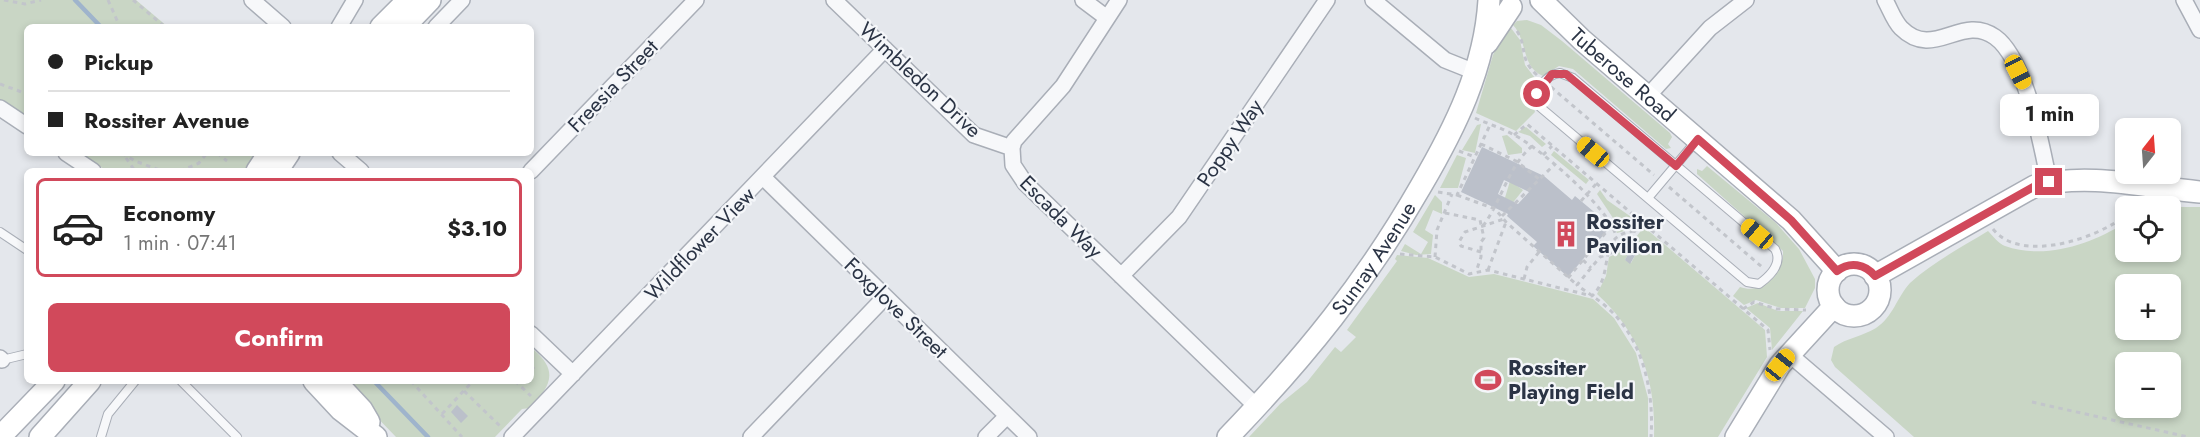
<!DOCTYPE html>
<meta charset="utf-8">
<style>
:root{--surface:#fff;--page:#f2f2f2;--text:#222;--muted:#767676;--line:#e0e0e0;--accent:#d1495b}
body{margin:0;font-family:Jost,sans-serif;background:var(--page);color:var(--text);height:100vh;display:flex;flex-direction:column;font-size:22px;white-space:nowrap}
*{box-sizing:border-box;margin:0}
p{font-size:20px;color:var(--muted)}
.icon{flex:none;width:33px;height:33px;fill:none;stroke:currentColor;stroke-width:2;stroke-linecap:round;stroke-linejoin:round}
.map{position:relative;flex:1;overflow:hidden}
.details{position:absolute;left:24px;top:168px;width:510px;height:216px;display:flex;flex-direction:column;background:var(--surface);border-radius:9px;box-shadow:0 3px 9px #0003}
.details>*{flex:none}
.hud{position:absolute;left:24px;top:24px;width:510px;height:132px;border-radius:9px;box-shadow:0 3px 9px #0003;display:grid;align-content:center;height:132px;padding:0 24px;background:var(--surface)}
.needle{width:39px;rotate:17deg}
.buttons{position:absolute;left:2115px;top:118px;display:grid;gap:12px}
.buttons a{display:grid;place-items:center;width:66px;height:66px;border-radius:9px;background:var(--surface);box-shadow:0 3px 9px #0003;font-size:30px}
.end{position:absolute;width:27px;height:27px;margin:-14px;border:8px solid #d1495b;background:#fff;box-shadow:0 0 0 3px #fff}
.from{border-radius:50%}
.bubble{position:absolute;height:42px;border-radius:9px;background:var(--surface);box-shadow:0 3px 9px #0003;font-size:20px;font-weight:700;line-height:42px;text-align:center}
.car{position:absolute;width:18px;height:36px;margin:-18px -9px;border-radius:8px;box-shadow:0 0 4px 2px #0007;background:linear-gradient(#f5c518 24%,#345 0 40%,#f5c518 0 76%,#345 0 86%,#f5c518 0)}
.hud b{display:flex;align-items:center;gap:21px;height:57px;font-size:22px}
.hud b+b{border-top:2px solid var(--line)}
.hud i{width:15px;height:15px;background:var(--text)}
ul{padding:10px 0 0;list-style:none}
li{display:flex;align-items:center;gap:18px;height:99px;margin:0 12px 9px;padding:0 12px;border:3px solid transparent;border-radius:9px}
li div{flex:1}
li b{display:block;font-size:22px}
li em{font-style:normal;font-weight:700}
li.selected{border-color:var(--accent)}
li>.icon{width:54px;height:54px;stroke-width:1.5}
.action{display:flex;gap:12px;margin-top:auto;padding:12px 24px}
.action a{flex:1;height:69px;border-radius:9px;background:var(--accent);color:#fff;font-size:24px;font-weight:700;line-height:69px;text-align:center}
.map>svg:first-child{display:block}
</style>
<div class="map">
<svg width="2200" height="437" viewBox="0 0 2200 437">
<rect width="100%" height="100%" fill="#e4e7ec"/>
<path fill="#c9d6c5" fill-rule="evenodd" d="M0,0H136L168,27H27V118L0,100Z
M1527,20L1541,25L1562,41L1670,133L1672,137L1668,144L1671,148L1666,149L1573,69L1559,66L1543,76C1521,67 1528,41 1513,25L1517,21Z
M1511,28L1520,40L1525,65L1538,82L1531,98L1535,112L1516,131L1476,113L1493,55L1506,30Z
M1481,124L1475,153L1462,150L1477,125Z
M1526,127L1546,144L1542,147L1530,136L1518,132Z
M1507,135L1522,148V153L1508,155L1502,136Z
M1554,151L1589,180L1586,184L1551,155Z
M80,153H262L250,171H107Z
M1457,155L1466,158L1458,188H1440Z
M1707,166L1776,223L1799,249L1815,279V288L1805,308H1781L1756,300L1744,305L1733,296L1740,287C1763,295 1784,274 1783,251L1697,174V169L1702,171Z
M1510,181L1523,190L1511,205L1504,201Z
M1600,190L1607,200L1637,221L1632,229L1617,233L1613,225L1615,221L1597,194Z
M1435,195L1442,202V214L1433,210L1425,230L1433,235L1431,254L1416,255L1401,251L1405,244L1421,254L1428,242L1413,232Z
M2171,207H2200V437H1914L1835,367L1831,360L1834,347C1847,338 1863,336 1876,328C1893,317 1897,297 1910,283C1933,262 1962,247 1988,231C1993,236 1999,244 2005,246C2046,260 2091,244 2125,223L2126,252H2170ZM2126,285H2170V330H2126ZM2126,363H2170V408H2126Z
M1644,227L1765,330L1767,357L1718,437H1654C1656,380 1640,333 1597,294L1606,276L1609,257L1622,251L1628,254L1625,260L1631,263L1637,252L1631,249L1630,251L1628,247Z
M1397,255L1428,258L1469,277L1494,274L1593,299L1614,318L1636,353L1648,398V437H1249L1280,404L1307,382L1335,347L1341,352L1356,337L1347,330L1397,261L1395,259Z
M1758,303L1778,311H1803L1772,350L1770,328L1746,308Z
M531,350H534C560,372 549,388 530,408L522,409L495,437H396L342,381H531Z"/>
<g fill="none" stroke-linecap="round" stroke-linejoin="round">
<path stroke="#9fb4cc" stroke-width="4.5" d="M75,0L101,27
M374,381L428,437"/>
</g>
<path fill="#bbc0ca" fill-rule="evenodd" d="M1482,147L1544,176L1572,200L1575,196L1611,226L1568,277L1533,246L1537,242L1507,216L1508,214L1461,192ZM1504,180L1529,192L1518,204L1498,194Z
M1631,248L1637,252L1630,264L1625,260Z
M457,405L468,416L461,423L451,412Z"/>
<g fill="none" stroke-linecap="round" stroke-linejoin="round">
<g stroke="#a9aeb7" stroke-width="10">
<path id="lane" d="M1560,73L1573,78L1775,249C1783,263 1770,276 1759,284L1747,282L1540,107C1534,92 1544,75 1560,73Z
M1648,198L1697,140
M0,232L27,250
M2,360L27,354
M181,381L237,437
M101,437L108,414L135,381"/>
</g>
<g stroke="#a9aeb7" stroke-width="18">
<path id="street" d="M252,0L283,27
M834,0L974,135L1012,148
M1083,0L1107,18
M1119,0L1063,86L1014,141L1012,148L1013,165L1025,183L1257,407
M1373,0L1445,60L1475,72
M1885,0C1890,9 1894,21 1901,28C1934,61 1961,13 1995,37C2026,59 2042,147 2049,182
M2184,0L2200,30
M339,27L355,0
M436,27L462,0
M1648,96L1710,28L1746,0
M0,108L27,126
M66,153L93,171
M340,153L361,171
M531,171L696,0
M764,178L1029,437
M1121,276L1179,217L1327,0
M531,334L573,374
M1789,354L1886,437
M0,358L2,360
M512,437L885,49
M751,437L885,297
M986,437L1007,416"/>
</g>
<g stroke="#a9aeb7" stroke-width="24">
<g id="secondary">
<path id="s1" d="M1541,0L1582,40L1791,220L1837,271"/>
<path d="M381,27L408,0"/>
<path d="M404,27L430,0"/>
<path d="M1487,43L1511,7"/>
<path d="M257,171L269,153"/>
<path d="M277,171L289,153"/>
<circle cx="1854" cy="290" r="26"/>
<path d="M1875,276L2035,186C2087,172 2146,187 2200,192"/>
<path d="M314,381L341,410L376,437"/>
<path d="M335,381L362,410L369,422"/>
<path d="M0,437L54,381"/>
<path d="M40,437L90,381"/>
<path id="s2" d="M1228,437C1305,357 1366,282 1421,186C1455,128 1485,68 1489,0"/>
<path d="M1736,437L1780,365L1834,306"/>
</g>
</g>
<path stroke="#c2c5cb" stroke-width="3" stroke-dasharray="4.5 4.5" stroke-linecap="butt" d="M4,0L25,4L41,0
M108,0L120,27
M133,0L165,27
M1517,31C1528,48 1518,58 1537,75
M0,84L27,94
M1551,87L1654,175
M1475,118C1488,124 1502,128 1514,135C1539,147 1610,209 1616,236
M1514,135L1527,124L1768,330L1770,350
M1481,144L1516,161L1539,179
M1459,151L1475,157
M122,153L135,161L162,171
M217,153L227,161
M1543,155L1552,146
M126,158L135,171
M180,171L199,163L207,153
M1669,187L1762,267
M1438,192L1457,195L1490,125
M1457,195L1495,209L1506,222L1577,285
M1581,201L1596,184
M2135,207L2136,206
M1445,213L1480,220L1484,238L1481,242V257L1476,272
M1502,216L1554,165
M1641,221L1624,248L1600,257L1577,285C1589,294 1601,301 1611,311C1644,343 1654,393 1651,437
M1483,226C1502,200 1508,167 1532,146
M1993,229C2020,264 2097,239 2126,215
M1624,248L1629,252
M1481,252L1461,246L1459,242L1465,232L1504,219
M1400,254L1435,257L1469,274L1488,270L1592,296C1617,272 1594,235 1635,231
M1435,257L1437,230L1452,194
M1583,260L1591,268
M1488,270L1506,222
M1568,278L1612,225
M1524,279L1527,267L1539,252
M1743,309L1754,302L1777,309L1806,310
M531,370L535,366
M411,381L462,437
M515,381L531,396
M464,391L501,427
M2032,402L2188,437
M442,414L473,381"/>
<use href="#lane" stroke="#f7f8fa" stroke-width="8"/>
<use href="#street" stroke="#f7f8fa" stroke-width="15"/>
<use href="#secondary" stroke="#fff" stroke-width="21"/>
</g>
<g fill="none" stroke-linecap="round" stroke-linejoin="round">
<path stroke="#d1495b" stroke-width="8" d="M1537,94L1552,74H1566L1676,166L1698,139L1791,220L1837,271C1850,261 1865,264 1875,276L2035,186L2049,182"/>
</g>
<defs>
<g id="building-bare" transform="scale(2.07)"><path d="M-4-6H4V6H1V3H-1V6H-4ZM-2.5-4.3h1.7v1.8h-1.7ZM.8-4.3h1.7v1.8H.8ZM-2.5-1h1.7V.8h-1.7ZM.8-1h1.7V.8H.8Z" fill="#d1495b" stroke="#f4f6f9" stroke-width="2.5" paint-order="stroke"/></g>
<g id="stadium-bare" transform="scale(2.07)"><path d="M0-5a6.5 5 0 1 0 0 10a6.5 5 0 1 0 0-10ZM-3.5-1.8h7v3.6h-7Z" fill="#d1495b" stroke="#f4f6f9" stroke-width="2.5" paint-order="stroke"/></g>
</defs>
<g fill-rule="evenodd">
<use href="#building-bare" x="1566" y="234"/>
<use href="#stadium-bare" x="1488" y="380"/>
</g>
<g text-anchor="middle" stroke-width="4.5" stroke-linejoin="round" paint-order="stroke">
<g font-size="21" fill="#2b3445" stroke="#f4f6f9">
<text dy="7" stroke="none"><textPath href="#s1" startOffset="111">Tuberose Road</textPath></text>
<text transform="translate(920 80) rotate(43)" y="7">Wimbledon Drive</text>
<text transform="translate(613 86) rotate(-46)" y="7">Freesia Street</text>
<text transform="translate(1230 143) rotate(-56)" y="7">Poppy Way</text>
<text transform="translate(1061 217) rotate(45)" y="7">Escada Way</text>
<text transform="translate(700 244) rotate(-46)" y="7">Wildflower View</text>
<text dy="7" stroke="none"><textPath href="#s2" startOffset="231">Sunray Avenue</textPath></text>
<text transform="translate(896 308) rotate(44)" y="7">Foxglove Street</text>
</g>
<g font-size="21" font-weight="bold" fill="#2b3445" stroke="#f4f6f9" text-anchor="start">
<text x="1586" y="229">Rossiter<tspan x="1586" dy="24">Pavilion</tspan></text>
<text x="1508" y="375">Rossiter<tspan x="1508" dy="24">Playing Field</tspan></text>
</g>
</g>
</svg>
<div class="buttons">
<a><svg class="needle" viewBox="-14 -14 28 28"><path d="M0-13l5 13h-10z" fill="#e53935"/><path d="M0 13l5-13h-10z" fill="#767676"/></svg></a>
<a><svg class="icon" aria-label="locate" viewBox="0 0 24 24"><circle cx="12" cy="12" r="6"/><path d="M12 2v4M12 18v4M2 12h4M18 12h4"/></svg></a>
<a>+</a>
<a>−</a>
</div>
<i class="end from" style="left:1537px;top:94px"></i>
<i class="end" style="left:2049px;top:182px"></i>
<div class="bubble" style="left:2000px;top:94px;width:99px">1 min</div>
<i class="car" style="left:2018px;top:72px;rotate:153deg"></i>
<i class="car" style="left:1593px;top:152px;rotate:310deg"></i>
<i class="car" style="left:1757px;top:234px;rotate:310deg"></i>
<i class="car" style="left:1780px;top:365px;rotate:39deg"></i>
<div class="hud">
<b><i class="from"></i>Pickup</b>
<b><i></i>Rossiter Avenue</b>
</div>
<section class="details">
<ul>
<li class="selected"><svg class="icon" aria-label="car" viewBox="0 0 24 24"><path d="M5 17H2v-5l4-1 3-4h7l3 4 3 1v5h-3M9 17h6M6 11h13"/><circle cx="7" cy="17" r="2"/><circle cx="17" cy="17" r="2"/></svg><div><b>Economy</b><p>1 min · 07:41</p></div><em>$3.10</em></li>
</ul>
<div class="action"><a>Confirm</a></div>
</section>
</div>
